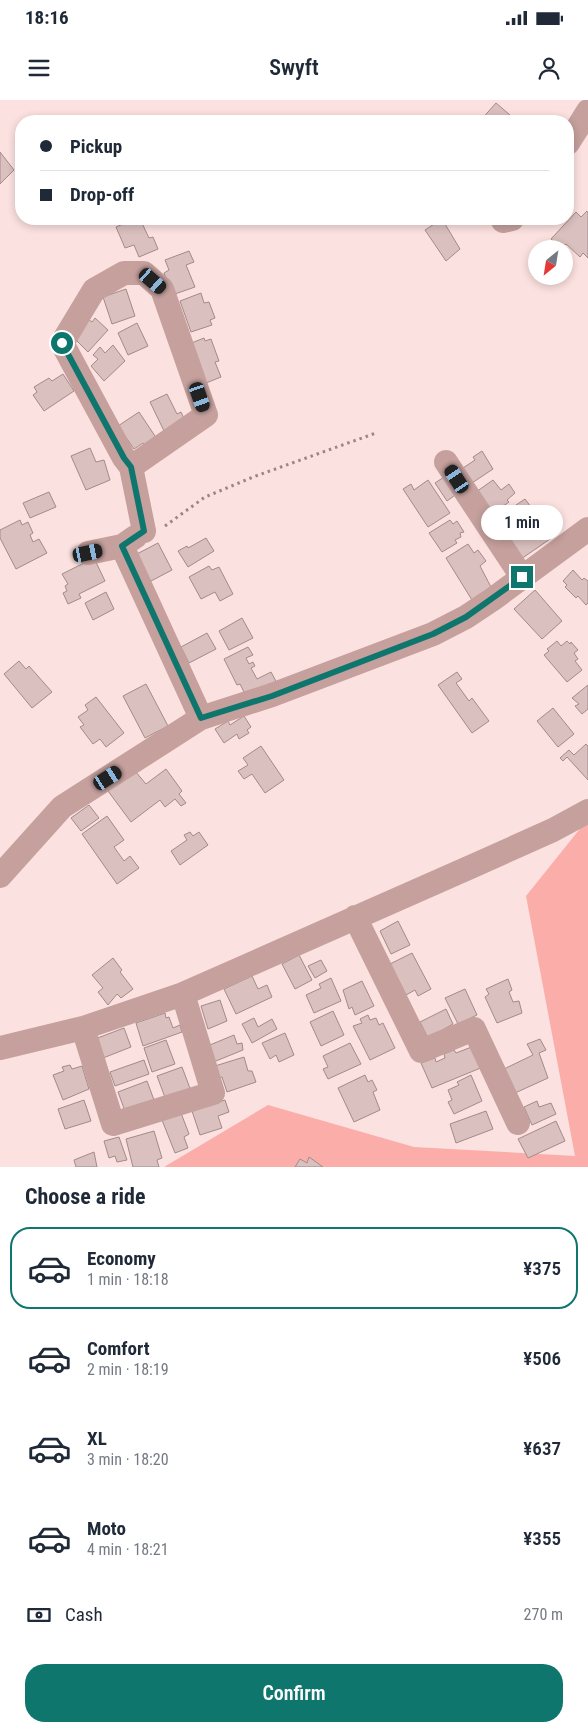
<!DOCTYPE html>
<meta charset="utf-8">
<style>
:root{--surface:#fff;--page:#f6f6f7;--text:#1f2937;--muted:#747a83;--line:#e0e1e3;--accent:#0f766e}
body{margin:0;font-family:"Roboto Condensed",sans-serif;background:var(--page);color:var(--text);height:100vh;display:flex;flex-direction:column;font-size:19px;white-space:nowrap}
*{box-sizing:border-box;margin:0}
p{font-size:16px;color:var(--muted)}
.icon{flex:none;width:28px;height:28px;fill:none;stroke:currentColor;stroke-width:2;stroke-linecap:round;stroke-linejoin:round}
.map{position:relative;height:1067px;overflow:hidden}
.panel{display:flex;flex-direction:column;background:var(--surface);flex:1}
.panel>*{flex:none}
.banner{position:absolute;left:15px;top:15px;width:559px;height:110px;border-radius:20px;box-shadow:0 2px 8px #0003;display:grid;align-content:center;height:110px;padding:0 25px;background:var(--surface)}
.needle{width:32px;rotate:210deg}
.tools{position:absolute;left:528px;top:140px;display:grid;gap:10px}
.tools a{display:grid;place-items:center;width:45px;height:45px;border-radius:50%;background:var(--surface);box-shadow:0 2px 8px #0003;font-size:25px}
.end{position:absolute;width:22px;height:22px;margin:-11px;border:6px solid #0f766e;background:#fff;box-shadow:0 0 0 2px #fff}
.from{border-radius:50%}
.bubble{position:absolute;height:35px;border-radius:18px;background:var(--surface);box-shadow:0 2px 8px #0003;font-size:16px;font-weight:600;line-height:35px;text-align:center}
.car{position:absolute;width:15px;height:30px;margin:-15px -8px;border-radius:6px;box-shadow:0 0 4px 1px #0007;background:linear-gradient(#222 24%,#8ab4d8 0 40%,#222 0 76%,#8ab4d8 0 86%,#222 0)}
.banner b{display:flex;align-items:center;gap:18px;height:48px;font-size:19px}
.banner b+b{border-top:1px solid var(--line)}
.banner i{width:12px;height:12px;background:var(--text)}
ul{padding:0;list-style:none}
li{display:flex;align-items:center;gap:15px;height:82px;margin:0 10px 8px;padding:0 15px;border:2px solid transparent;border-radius:20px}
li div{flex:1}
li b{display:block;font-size:19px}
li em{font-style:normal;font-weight:600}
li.on{border-color:var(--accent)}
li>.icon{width:45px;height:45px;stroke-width:1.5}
h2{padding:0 25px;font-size:22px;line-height:60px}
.pay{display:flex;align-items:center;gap:12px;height:55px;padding:0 25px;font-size:19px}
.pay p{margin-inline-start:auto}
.button{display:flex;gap:10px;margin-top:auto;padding:10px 25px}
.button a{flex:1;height:58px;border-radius:20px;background:var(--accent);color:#fff;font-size:20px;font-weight:600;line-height:58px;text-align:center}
.status{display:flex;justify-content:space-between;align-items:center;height:35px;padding:0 25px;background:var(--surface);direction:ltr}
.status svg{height:14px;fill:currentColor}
header{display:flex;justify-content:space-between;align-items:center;height:65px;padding:0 25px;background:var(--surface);font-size:22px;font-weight:600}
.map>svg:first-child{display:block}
</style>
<div class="status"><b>18:16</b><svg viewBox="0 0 49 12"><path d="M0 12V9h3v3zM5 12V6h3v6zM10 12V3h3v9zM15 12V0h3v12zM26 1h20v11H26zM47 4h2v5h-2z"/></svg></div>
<header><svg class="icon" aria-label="menu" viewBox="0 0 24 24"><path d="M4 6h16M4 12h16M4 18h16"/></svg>Swyft<svg class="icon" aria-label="person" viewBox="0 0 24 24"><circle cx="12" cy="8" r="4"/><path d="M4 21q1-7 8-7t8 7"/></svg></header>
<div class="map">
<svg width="588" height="1067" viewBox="0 0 588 1067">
<rect width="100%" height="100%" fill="#fbe1df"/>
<path fill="#fbadaa" d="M588,722V1067H164L268,1005L414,1047L575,1056L526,796L583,725Z"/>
<path fill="#dac0bf" stroke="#a38b8a" d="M496,3L517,21H480Z
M0,52L14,70L0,84Z
M587,111L588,113V158L583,153L580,157L566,144L562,148L551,139L576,112L581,117Z
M135,119H140L149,138L153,137L158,149L139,157L134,145L125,148L116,127Z
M442,119L460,149L446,161L425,130Z
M189,151L194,162L186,165L195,187L172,195L164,173L169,170L165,160Z
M126,189L135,216L112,224L103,197Z
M201,193L204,203L209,202L215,218L210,220L212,225L191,232L180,201Z
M95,218L108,230L88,252L72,236L88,219L92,222Z
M137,223L148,246L128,255L118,233Z
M204,238L205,241L211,239L219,261L215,262L221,277L206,283L189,244Z
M113,245L125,261L104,281L91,266L98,259L93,255L100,247L105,253Z
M63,274L74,291L44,311L33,295L37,292L34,287L49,278L52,281Z
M167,294L177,314L181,312L186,323L165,333L150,302Z
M139,312L157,339L145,347L143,343L134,349L118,326Z
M90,348L96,362L104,360L110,380L86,390L71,356Z
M482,351L493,369L472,383L463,368L475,360L473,357Z
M447,375L458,393L447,401L435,383Z
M428,380L450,413L428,427L403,389L411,384L414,390Z
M493,380L501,390L509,384L515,393L507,400L509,402L492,414L476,392Z
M49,392L56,407L30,418L23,403Z
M525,399L537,415L519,428L507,411Z
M541,419L553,437L521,459L509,440Z
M20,420L22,425L28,422L33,433L30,435L33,442L39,439L47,453L16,469L0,438V430Z
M450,420L453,424L457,421L464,432L460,433L461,437L455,440L457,443L442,452L429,433Z
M206,438L214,451L188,467L178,451L187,446L188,448Z
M158,443L172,470L151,481L131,457Z
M468,444L474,453L478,450L486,461L480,466L491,487L472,500L446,458Z
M94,458L105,481L79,494L81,498L68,504L63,493L67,491L65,486L68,484L62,474Z
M209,466L212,470L219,467L233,494L220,501L215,492L201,499L189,477Z
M573,470L582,480L584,478L588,481V503L586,505L578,496L576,498L565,487L567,485L563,481Z
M535,490L562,521L542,539L514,509Z
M106,492L114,509L93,520L85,503Z
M242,518L253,538L229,550L219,531Z
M207,533L216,549L189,563L181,547Z
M557,541L561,546L567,541L570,544L571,542L578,550L574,553L578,559L575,561L582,570L567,582L544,555L549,551L547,549Z
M248,547L253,555L246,558L249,564L253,562L255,566L251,568L257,579L271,572L277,583L246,596L240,584L237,585L224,559Z
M19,561L26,569L29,566L52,592L32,608L4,574Z
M457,572L462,579L456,583L469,601L472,598L489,621L472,633L438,585Z
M146,584L168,626L145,638L123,596Z
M588,585V609L582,614L575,606L579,604L572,598Z
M96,597L124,633L106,647L100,639L93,644L80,627L84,625L78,617L88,610L85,605Z
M553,608L574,634L558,647L537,621Z
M244,616L251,627L247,630L249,633L239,639L237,634L224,643L215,629L228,621L230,625Z
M586,644L588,646V680L567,657L563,661L560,658L569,650L574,655Z
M261,646L284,680L265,693L252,674L244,679L238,671L248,665L243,658Z
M166,669L182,691L179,694L186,703L181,706L175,699L165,707L160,700L131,722L108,691L135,671L146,684Z
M89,705L99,718L81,731L71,718Z
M107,716L124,740L114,747L124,761L130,756L139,768L117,784L82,734Z
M190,732L193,736L199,732L208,745L180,765L171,751L187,740L184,735Z
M398,821L410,845L391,854L380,831Z
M412,853L431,889L418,896L415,890L406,895L390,864Z
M299,855L312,880L295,889L282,864Z
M113,858L122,870L120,872L133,889L121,898L117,894L108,905L98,892L103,888L92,875Z
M321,860L327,871L315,878L308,866Z
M252,876L258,889L267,885L272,897L236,914L224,889Z
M331,878L341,901L314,913L306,895L321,888L319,884Z
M508,879L512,890L509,892L513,902L519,901L522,913L497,923L485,897L489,894L486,889Z
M362,881L374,906L355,915L352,907L349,909L343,890Z
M465,889L477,915L458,924L445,898Z
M220,900L227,921L208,929L201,906Z
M446,909L453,924L428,938L420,922Z
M333,911L344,935L321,946L310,922Z
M165,913L166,918L169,917L173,928L180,925L182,932L143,946L136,923Z
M368,915L370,920L376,918L379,925L383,923L395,948L370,960L353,926L362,923L360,919Z
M254,918L258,927L272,919L277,929L252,943L242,924Z
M124,928L131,947L103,958L95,939Z
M285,933L294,955L279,962L276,955L270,959L262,943Z
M234,935L237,944L242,943L243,950L211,963L205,947Z
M540,939L546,950L539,953L548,978L515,993L504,969L533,955L527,944Z
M166,940L175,964L152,972L144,948Z
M350,943L361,964L328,979L323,969L328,967L323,956Z
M474,946L483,967L432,988L421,963L435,958L436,962L445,958L444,954L454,950L456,953Z
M244,957L248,971H252L256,982L227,992L222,977L219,978L215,966Z
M144,960L149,974L115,986L110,972Z
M70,965L72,969L82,966L89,989L63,1000L53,975L64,971L62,967Z
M182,967L191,991L166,1000L157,976Z
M365,975L368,982L372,980L377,990L373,992L380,1010L354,1022L338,988Z
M471,975L482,1001L454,1014L448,1002L452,1000L448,990L459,985L457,982Z
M147,981L154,1000L125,1011L118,992Z
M84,1000L91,1021L65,1029L58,1009Z
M225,1000L229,1012L218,1016L222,1028L200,1035L192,1011Z
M537,1001L539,1007L551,1003L556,1014L532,1025L524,1007Z
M486,1011L493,1029L456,1043L450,1024Z
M181,1013L189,1034L184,1037L188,1048L175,1053L162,1020Z
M556,1021L565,1041L528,1058L518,1039Z
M154,1031L162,1058L157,1060L159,1067H133L126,1039Z
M119,1037L127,1060L117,1062L115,1056L109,1058L104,1041Z
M94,1052L97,1067H76L74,1060Z
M309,1057L323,1067H295L300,1059L307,1063Z"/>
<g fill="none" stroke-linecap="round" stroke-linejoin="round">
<path stroke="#998786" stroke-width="3" stroke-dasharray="2.5 4" stroke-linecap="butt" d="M165,426L205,397L253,377L376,333"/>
<path stroke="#c5a09d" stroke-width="24" d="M568,43L588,11
M503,121L512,119
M446,362L522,477
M131,367L206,315L162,189L144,173H124L94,190L62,243L124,358L131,367L144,431
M122,446L201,618
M88,453L122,446L135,437
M0,776L62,707L201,618L272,595L433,534L466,517L493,499L588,429
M355,817L421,951L474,929L518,1023
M83,928L113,1024L213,993L183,894
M0,948L83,928L183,894L475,765L553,730L588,711"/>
</g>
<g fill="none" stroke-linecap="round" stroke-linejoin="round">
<path stroke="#0f766e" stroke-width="6" d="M62,243L124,358L131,367L144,431L122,446L201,618L272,596L433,534L466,517L522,477"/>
</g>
</svg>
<div class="tools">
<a><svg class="needle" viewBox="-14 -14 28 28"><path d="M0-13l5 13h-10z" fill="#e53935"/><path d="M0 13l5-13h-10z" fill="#747a83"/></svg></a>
</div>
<i class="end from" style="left:62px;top:243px"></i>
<i class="end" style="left:522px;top:477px"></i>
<div class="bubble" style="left:481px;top:405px;width:82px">1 min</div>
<i class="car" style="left:153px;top:181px;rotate:131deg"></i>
<i class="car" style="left:200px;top:297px;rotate:161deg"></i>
<i class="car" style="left:457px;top:379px;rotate:327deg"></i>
<i class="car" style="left:88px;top:453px;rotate:78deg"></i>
<i class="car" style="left:108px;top:678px;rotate:57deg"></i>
<div class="banner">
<b><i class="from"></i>Pickup</b>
<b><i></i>Drop-off</b>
</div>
</div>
<section class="panel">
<h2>Choose a ride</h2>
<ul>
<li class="on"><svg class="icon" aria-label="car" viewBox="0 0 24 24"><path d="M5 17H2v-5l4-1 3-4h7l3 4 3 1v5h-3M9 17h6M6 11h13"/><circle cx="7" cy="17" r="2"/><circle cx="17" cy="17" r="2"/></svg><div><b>Economy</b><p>1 min · 18:18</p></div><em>¥375</em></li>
<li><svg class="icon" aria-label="car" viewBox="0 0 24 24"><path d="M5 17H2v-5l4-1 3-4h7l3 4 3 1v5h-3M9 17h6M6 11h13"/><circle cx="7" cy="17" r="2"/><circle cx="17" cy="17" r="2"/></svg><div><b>Comfort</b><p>2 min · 18:19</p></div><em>¥506</em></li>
<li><svg class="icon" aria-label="car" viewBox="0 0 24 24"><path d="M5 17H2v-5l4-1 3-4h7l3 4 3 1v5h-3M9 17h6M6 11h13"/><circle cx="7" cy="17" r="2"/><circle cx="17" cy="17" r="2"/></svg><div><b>XL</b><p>3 min · 18:20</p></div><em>¥637</em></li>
<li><svg class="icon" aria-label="car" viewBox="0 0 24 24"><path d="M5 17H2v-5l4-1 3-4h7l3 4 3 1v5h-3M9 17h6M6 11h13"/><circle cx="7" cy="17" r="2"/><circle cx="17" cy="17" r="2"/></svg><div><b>Moto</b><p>4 min · 18:21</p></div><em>¥355</em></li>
</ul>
<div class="pay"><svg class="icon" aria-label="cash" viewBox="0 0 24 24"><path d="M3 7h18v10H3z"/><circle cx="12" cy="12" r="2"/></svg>Cash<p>270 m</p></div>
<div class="button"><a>Confirm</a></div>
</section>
